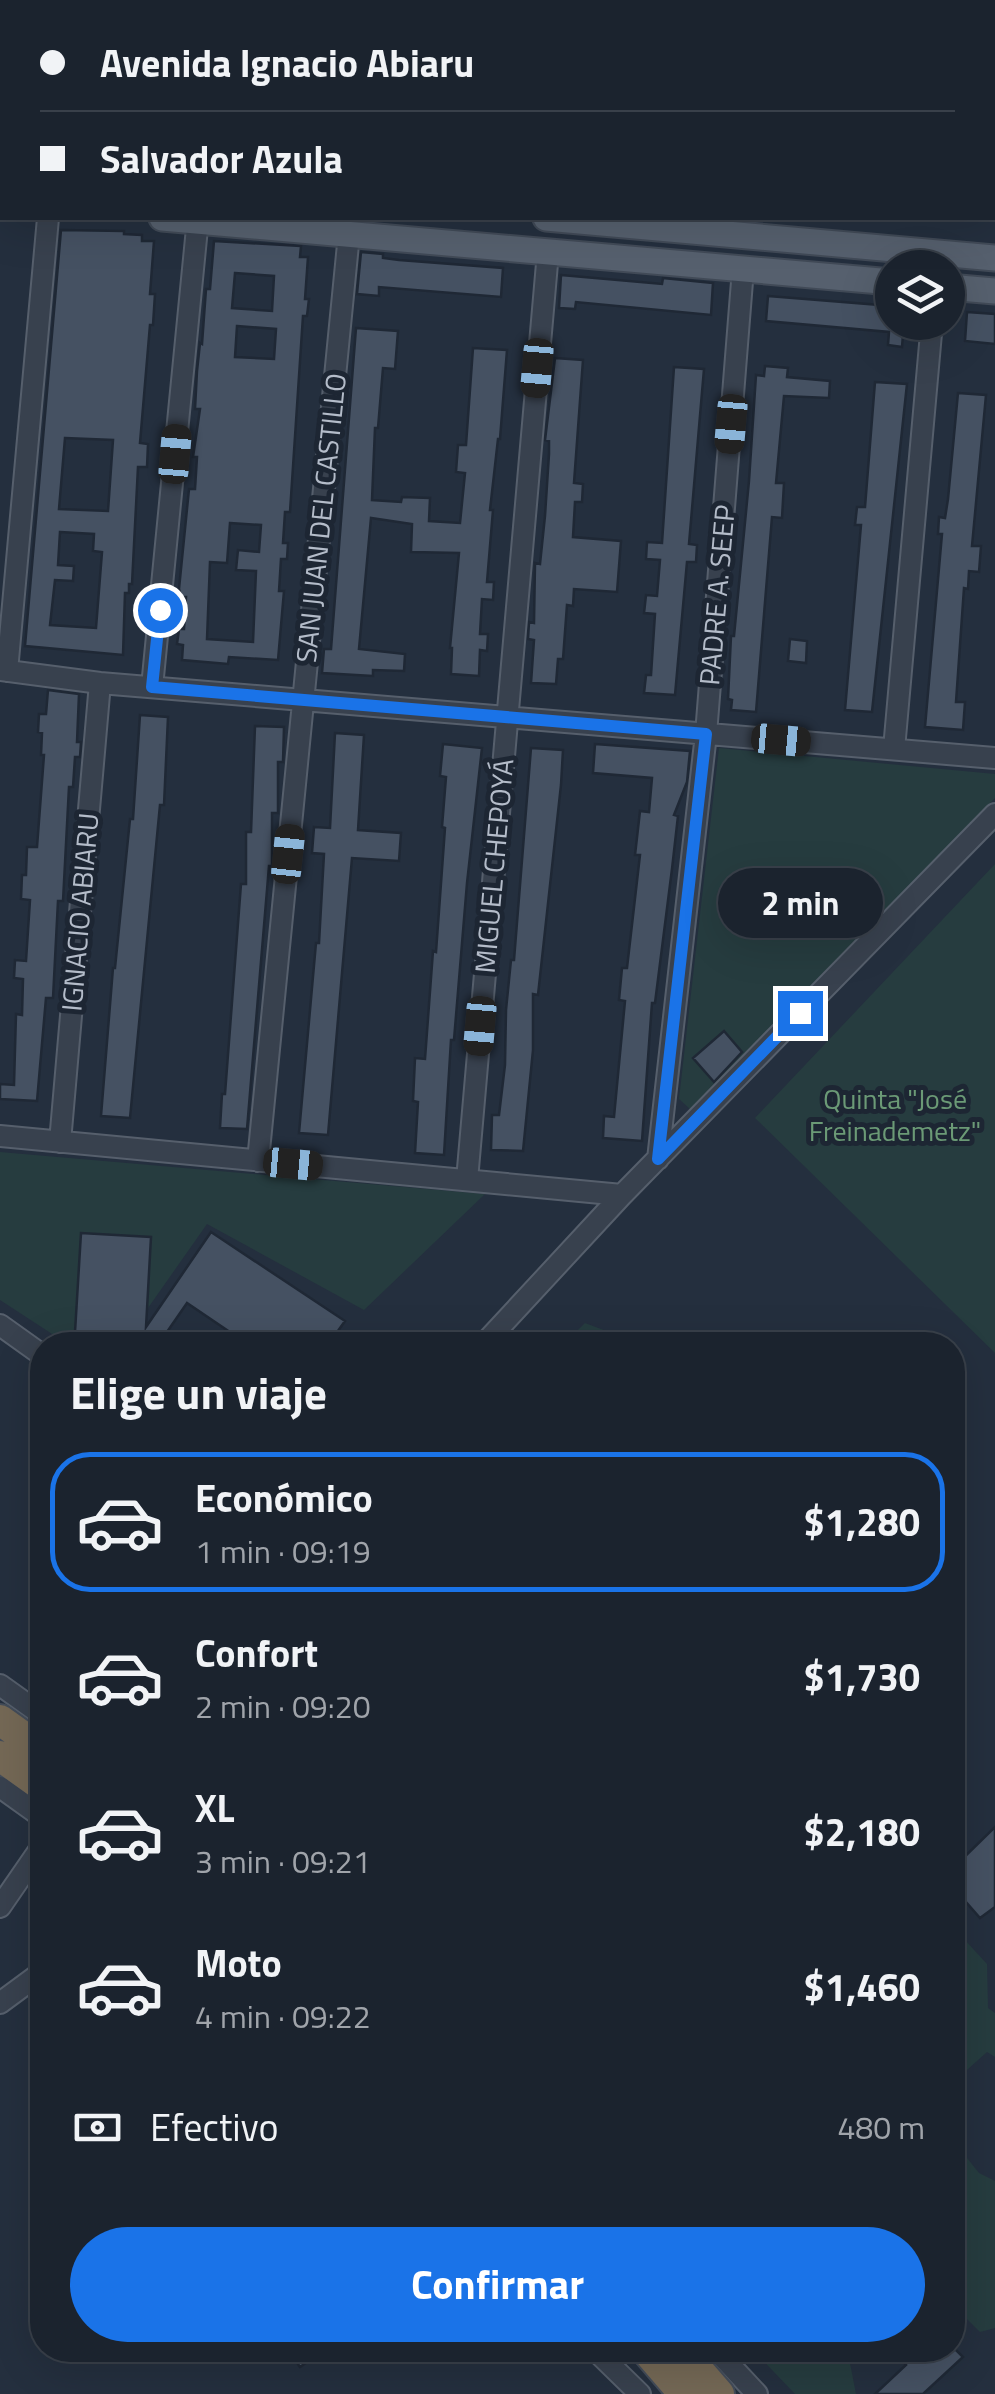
<!DOCTYPE html>
<html lang="es">
<meta charset="utf-8">
<style>
:root{--surface:#1b232e;--page:#242b36;--text:#f1f3f6;--muted:#a0a4aa;--line:#39404a;--accent:#1a73e8}
body{margin:0;font-family:"Titillium Web",sans-serif;background:var(--page);color:var(--text);height:100vh;display:flex;flex-direction:column;font-size:38px;white-space:nowrap}
*{box-sizing:border-box;margin:0}
p{font-size:32px;color:var(--muted)}
.icon{flex:none;width:55px;height:55px;fill:none;stroke:currentColor;stroke-width:2;stroke-linecap:round;stroke-linejoin:round}
.map{position:relative;flex:1;overflow:hidden}
.details{position:absolute;left:30px;top:1332px;width:935px;height:1030px;display:flex;flex-direction:column;background:var(--surface);border-radius:40px;box-shadow:0 10px 40px #0002,0 0 0 2px var(--line)}
.details>*{flex:none}
.top-card{position:absolute;left:0px;top:0px;width:995px;height:220px;box-shadow:0 10px 40px #0002,0 0 0 2px var(--line);display:grid;align-content:center;height:220px;padding:0 40px;background:var(--surface)}
.tools{position:absolute;left:875px;top:250px;display:grid;gap:20px}
.tools a{display:grid;place-items:center;width:90px;height:90px;border-radius:50%;background:var(--surface);box-shadow:0 10px 40px #0002,0 0 0 2px var(--line);font-size:50px}
.end{position:absolute;width:45px;height:45px;margin:-22px;border:12px solid #1a73e8;background:#fff;box-shadow:0 0 0 5px #fff}
.from{border-radius:50%}
.bubble{position:absolute;height:70px;border-radius:35px;background:var(--surface);box-shadow:0 10px 40px #0002,0 0 0 2px var(--line);font-size:32px;font-weight:700;line-height:70px;text-align:center}
.car{position:absolute;width:30px;height:60px;margin:-30px -15px;border-radius:12px;box-shadow:0 0 8px 2px #0007;background:linear-gradient(#222 24%,#8ab4d8 0 40%,#222 0 76%,#8ab4d8 0 86%,#222 0)}
.top-card b{display:flex;align-items:center;gap:35px;height:95px;font-size:38px}
.top-card b+b{border-top:2px solid var(--line)}
.top-card i{width:25px;height:25px;background:var(--text)}
ul{padding:0;list-style:none}
li{display:flex;align-items:center;gap:30px;height:140px;margin:0 20px 15px;padding:0 20px;border:5px solid transparent;border-radius:40px}
li div{flex:1}
li b{display:block;font-size:38px}
li em{font-style:normal;font-weight:700}
li.active{border-color:var(--accent)}
li>.icon{width:90px;height:90px;stroke-width:1.5}
h2{padding:0 40px;font-size:45px;line-height:120px}
.pay{display:flex;align-items:center;gap:25px;height:110px;padding:0 40px;font-size:38px}
.pay p{margin-inline-start:auto}
.action{display:flex;gap:20px;margin-top:auto;padding:20px 40px}
.action a{flex:1;height:115px;border-radius:60px;background:var(--accent);color:#fff;font-size:40px;font-weight:700;line-height:115px;text-align:center}
.map>svg:first-child{display:block}
</style>
<div class="map">
<svg width="995" height="2394" viewBox="0 0 995 2394">
<rect width="100%" height="100%" fill="#242f3e"/>
<path fill="#263c3f" d="M0,0H54L2,2V171Z
M719,748L995,774V798L690,1109L679,1099Z
M995,864V1353L755,1118Z
M0,1152L485,1194L364,1310L207,1224L122,1345H69L0,1300Z
M585,1323L643,1345H563Z
M953,1927L987,1964L988,2008L995,2013V2057L987,2052L958,2078L953,2095Z
M952,2139L979,2173L995,2181V2328L980,2332L953,2305Z
M753,2350H856L849,2358L856,2394H795Z"/>
<path fill="#455162" stroke="#1f2835" stroke-width="2.5" fill-rule="evenodd" d="M61,230L124,231V234L142,235V241H154L150,294H155L153,325H150L140,443L148,444L147,467H138L132,584H129V593H125L123,655L25,646ZM65,438L113,440L108,511L59,509ZM60,532L94,534L93,551L102,552L96,628L50,625L55,580L73,581L74,566L58,565Z
M214,241L301,246L300,257H308L305,299H309L307,316H303L290,512H285L283,543H288L287,559H281L279,591H284L278,660L229,657L228,664L182,660L183,645L177,644L179,629H184L186,597H181L179,589L189,489H195L197,457H193L200,409H195L197,371L200,343L202,344L206,289H210ZM235,273L274,276L272,311L232,308ZM237,326L276,329L274,359L235,357ZM230,523L261,525L259,552L238,550L236,570L256,571L253,642L207,639L210,562L227,563Z
M361,252L383,254V258L399,260L503,268L501,297L379,287V296L357,294Z
M561,275L662,284L663,278L713,283L711,315L576,302L575,309L559,308Z
M768,296L892,306V322H904L902,347L888,345L889,332L766,321Z
M967,312L995,314V344L965,341Z
M356,328L398,331L395,369L383,368L378,428H375L372,500L401,502L402,497L430,498L429,521L460,523L465,473L456,472L458,445H466L473,348L507,350L500,439H498L490,510H493L487,582H494L493,600L482,599L480,634H488L487,651L480,650L479,676L451,674L452,648H450L459,553L411,552L412,524L371,518L359,649L405,654L404,671L373,670V676L322,673L324,649H331Z
M555,358L583,360L574,483L583,484L582,502H575L573,537L621,541L617,592L574,589L573,606L567,605L563,659H558L556,684L531,683L534,640L528,639L529,622L534,623L535,563L540,564L545,516L549,454V441L545,440Z
M765,366L788,368L787,377L830,381L829,398L784,396L776,483H784L782,518L772,517L756,712L731,710L732,700L728,699L731,636H734L749,481L756,375L764,376Z
M674,367L704,369L689,544L697,545L696,562H687L675,695L644,693L646,675H651L655,614L644,613L646,595L657,596L660,560L646,559L647,542L662,543Z
M875,382L907,384L872,712L845,710L861,525H855L857,507H865Z
M958,393L986,395L972,546H981L979,572L969,571L968,589L964,588L956,702H965L963,730L925,727L942,534H938L939,517L945,518L948,499Z
M790,639L807,641L806,663L788,661Z
M48,690L79,694L77,742H81L80,757H75L73,787H69L63,901H58L53,998H46L37,1101L0,1099V1084L14,1085L16,1014L22,1015L23,979L14,978L15,960L26,961L30,900L21,899L22,875H26L27,847H37L44,755H41L42,733L38,732L39,714H46Z
M140,715L168,717L164,805H160L130,1118L101,1116L113,968H115L130,819H133Z
M255,726L284,727L283,762H278V813H272V866H269L247,1129L220,1128L222,1094H225L241,884H246V832H251Z
M335,733L364,735L358,830L401,833L399,861L352,858L328,1135L299,1133L316,943H319L324,854L312,853L314,827L330,828Z
M443,744L482,748L467,883L454,1040H451L444,1155L415,1153L418,1102L413,1101L415,1058L425,1059L433,951L436,952L445,828L442,827L446,777L440,776Z
M595,744L690,751L687,782L674,815L678,816L672,869L655,1003H652L642,1141L603,1138L604,1116L614,1117L625,1001L619,1000L622,968H627L640,855H635L640,811L649,812L652,778L593,773Z
M531,748L563,750L561,785L538,995L533,994V1050L523,1151L491,1150L492,1115H499L505,1065L506,1010L511,960H514Z
M724,1031L742,1052L714,1082L693,1058Z
M211,1232L345,1321L328,1345H249L187,1303L158,1345H134L140,1337L75,1332L81,1233L151,1237L146,1327Z
M995,1827V1907L980,1918L952,1886V1869Z
M288,2350H324L300,2367Z
M892,2350H956L963,2357L923,2394H875L906,2365Z"/>
<g fill="none" stroke-linecap="round" stroke-linejoin="round">
<g stroke="#565f6c" stroke-width="24">
<path id="minor" d="M68,2V0
M219,2V0
M372,2V0
M533,2V0
M687,2L688,0
M0,670L100,683L995,758
M7,671L48,218
M152,687L198,218
M894,749L932,322
M0,1136L622,1195
M60,1142L100,683
M658,1159L706,734L743,269
M258,1161L349,234
M467,1180L548,252
M0,1325L42,1355
M483,1345L622,1195L995,814
M0,1685L42,1715
M0,1787L42,1817
M0,1907L42,1846
M0,2003L42,1972
M595,2350L640,2394
M716,2350L757,2394"/>
</g>
<g stroke="#414a57" stroke-width="29">
<path id="major" d="M0,170H2
M0,203L2,204
M162,218L892,282
M546,218L995,258
M948,287L995,291"/>
</g>
<g stroke="#434c59" stroke-width="34">
<path id="highway" d="M0,1720L42,1750
M0,1756L42,1786
M646,2350L684,2394
M681,2350L719,2394"/>
</g>
<use href="#minor" stroke="#38414e" stroke-width="20"/>
<use href="#major" stroke="#56606e" stroke-width="25"/>
<use href="#highway" stroke="#746855" stroke-width="30"/>
</g>
<g fill="none" stroke-linecap="round" stroke-linejoin="round">
<path stroke="#1a73e8" stroke-width="12" d="M160,610L152,687L706,734L658,1159L800,1013"/>
</g>
<g text-anchor="middle" stroke-width="10" stroke-linejoin="round" paint-order="stroke">
<g font-size="28" fill="#b4bcc9" stroke="#1d2633">
<text transform="translate(321 518) rotate(-84)" y="10">SAN JUAN DEL CASTILLO</text>
<text transform="translate(717 595) rotate(-85)" y="10">PADRE A. SEEP</text>
<text transform="translate(494 866) rotate(-85)" y="10">MIGUEL CHEPOYÁ</text>
<text transform="translate(80 912) rotate(-85)" y="10">IGNACIO ABIARU</text>
</g>
<g font-size="28" fill="#6b9a76" stroke="#1d2633">
<text x="895" y="1109">Quinta "José<tspan x="895" dy="32">Freinademetz"</tspan></text>
</g>
</g>
</svg>
<div class="tools">
<a><svg class="icon" aria-label="layers" viewBox="0 0 24 24"><path d="M12 4l9 5-9 5-9-5zM3 14l9 5 9-5"/></svg></a>
</div>
<i class="end from" style="left:160px;top:610px"></i>
<i class="end" style="left:800px;top:1013px"></i>
<div class="bubble" style="left:718px;top:868px;width:165px">2 min</div>
<i class="car" style="left:537px;top:368px;rotate:185deg"></i>
<i class="car" style="left:731px;top:424px;rotate:185deg"></i>
<i class="car" style="left:175px;top:454px;rotate:5deg"></i>
<i class="car" style="left:781px;top:740px;rotate:95deg"></i>
<i class="car" style="left:288px;top:854px;rotate:6deg"></i>
<i class="car" style="left:480px;top:1026px;rotate:185deg"></i>
<i class="car" style="left:293px;top:1164px;rotate:95deg"></i>
<div class="top-card">
<b><i class="from"></i>Avenida Ignacio Abiaru</b>
<b><i></i>Salvador Azula</b>
</div>
<section class="details">
<h2>Elige un viaje</h2>
<ul>
<li class="active"><svg class="icon" aria-label="car" viewBox="0 0 24 24"><path d="M5 17H2v-5l4-1 3-4h7l3 4 3 1v5h-3M9 17h6M6 11h13"/><circle cx="7" cy="17" r="2"/><circle cx="17" cy="17" r="2"/></svg><div><b>Económico</b><p>1 min · 09:19</p></div><em>$1,280</em></li>
<li><svg class="icon" aria-label="car" viewBox="0 0 24 24"><path d="M5 17H2v-5l4-1 3-4h7l3 4 3 1v5h-3M9 17h6M6 11h13"/><circle cx="7" cy="17" r="2"/><circle cx="17" cy="17" r="2"/></svg><div><b>Confort</b><p>2 min · 09:20</p></div><em>$1,730</em></li>
<li><svg class="icon" aria-label="car" viewBox="0 0 24 24"><path d="M5 17H2v-5l4-1 3-4h7l3 4 3 1v5h-3M9 17h6M6 11h13"/><circle cx="7" cy="17" r="2"/><circle cx="17" cy="17" r="2"/></svg><div><b>XL</b><p>3 min · 09:21</p></div><em>$2,180</em></li>
<li><svg class="icon" aria-label="car" viewBox="0 0 24 24"><path d="M5 17H2v-5l4-1 3-4h7l3 4 3 1v5h-3M9 17h6M6 11h13"/><circle cx="7" cy="17" r="2"/><circle cx="17" cy="17" r="2"/></svg><div><b>Moto</b><p>4 min · 09:22</p></div><em>$1,460</em></li>
</ul>
<div class="pay"><svg class="icon" aria-label="cash" viewBox="0 0 24 24"><path d="M3 7h18v10H3z"/><circle cx="12" cy="12" r="2"/></svg>Efectivo<p>480 m</p></div>
<div class="action"><a>Confirmar</a></div>
</section>
</div>
